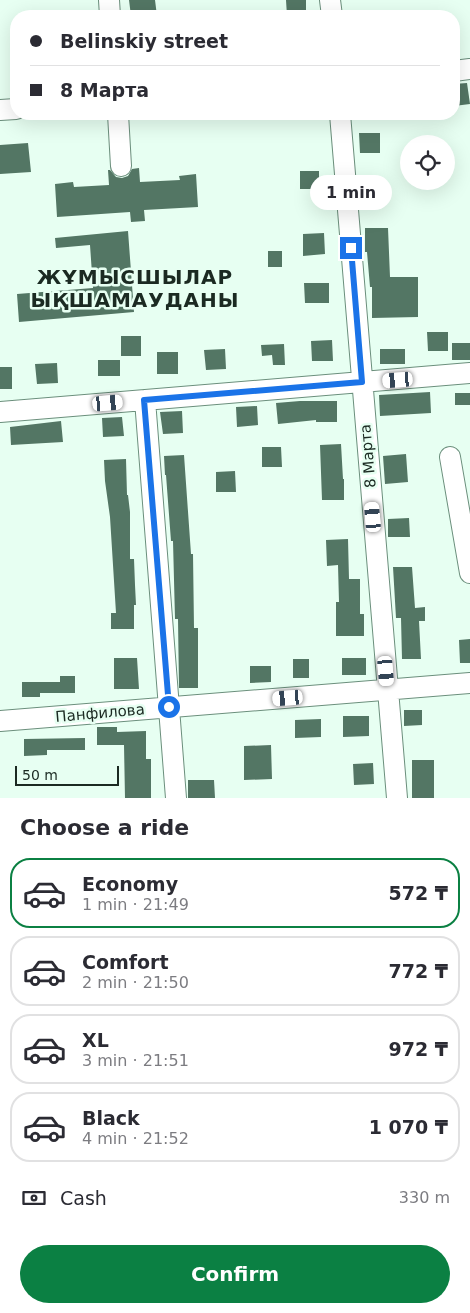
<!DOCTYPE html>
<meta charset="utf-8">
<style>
:root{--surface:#fff;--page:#f2f2f3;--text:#2b2b33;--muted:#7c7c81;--line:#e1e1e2;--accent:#0b8043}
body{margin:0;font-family:"DejaVu Sans",sans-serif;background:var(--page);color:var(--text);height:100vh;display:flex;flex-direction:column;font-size:19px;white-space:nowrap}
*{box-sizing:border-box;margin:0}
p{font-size:16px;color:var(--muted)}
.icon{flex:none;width:28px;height:28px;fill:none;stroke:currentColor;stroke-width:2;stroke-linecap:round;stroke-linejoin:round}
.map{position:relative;height:798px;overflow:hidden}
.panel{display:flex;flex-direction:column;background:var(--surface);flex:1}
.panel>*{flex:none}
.guide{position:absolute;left:10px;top:10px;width:450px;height:110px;border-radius:20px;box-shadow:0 5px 20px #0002;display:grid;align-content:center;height:110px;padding:0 20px;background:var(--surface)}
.tools{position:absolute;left:400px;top:135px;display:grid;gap:10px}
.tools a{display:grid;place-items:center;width:55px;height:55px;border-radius:50%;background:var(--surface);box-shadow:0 5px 20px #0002;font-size:25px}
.scale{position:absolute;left:15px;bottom:12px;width:104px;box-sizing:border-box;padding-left:5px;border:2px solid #1b2a22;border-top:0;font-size:14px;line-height:18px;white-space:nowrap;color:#1b2a22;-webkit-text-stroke:4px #e7fff2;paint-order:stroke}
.end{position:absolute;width:22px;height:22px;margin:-11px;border:6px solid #1a73e8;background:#fff;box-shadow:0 0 0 2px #fff}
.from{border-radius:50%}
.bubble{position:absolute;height:35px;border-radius:18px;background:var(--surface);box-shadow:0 5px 20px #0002;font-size:16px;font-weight:600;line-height:35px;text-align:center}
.car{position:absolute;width:15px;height:30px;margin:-15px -8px;border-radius:6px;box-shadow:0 0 4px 1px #0007;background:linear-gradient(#fff 24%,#345 0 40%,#fff 0 76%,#345 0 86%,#fff 0)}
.guide b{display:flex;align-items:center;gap:18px;height:48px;font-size:19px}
.guide b+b{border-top:1px solid var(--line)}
.guide i{width:12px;height:12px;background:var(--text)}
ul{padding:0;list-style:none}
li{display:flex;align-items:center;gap:15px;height:70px;margin:0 10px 8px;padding:0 10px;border:2px solid var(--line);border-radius:20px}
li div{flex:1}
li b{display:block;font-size:19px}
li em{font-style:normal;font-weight:600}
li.active{border-color:var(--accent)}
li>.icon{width:45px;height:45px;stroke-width:1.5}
h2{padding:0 20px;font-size:22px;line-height:60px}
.pay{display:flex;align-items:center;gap:12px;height:55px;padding:0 20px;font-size:19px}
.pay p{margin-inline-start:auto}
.action{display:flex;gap:10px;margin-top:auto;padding:10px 20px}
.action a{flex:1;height:58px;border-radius:30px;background:var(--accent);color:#fff;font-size:20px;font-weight:600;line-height:58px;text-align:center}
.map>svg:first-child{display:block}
</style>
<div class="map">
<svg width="470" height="798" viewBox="0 0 470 798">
<rect width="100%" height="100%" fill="#e7fff2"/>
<path fill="#537664" d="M129,0H155L157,16H131Z
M286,0H306V15L287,16Z
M467,83L470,104L454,106V84Z
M359,133H380V153H360Z
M28,143L31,172L0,174V145Z
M139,168L140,182L180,180L179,176L196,174L198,207L144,210L145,221L131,222L130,212L57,217L55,184L73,182L74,187L109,185L108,170H110L116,177L122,178L128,176L132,169Z
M300,171H319V189H300Z
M363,185H384L385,206H363Z
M365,228H388L390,277H418V317L372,318V287H370L367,252H365Z
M128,231L134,312L19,322L17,294L93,288L90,245L56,248L55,238Z
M324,233L325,254L303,256V234Z
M268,251H282V267H268Z
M304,283H329V303H305Z
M427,332H448V351H428Z
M121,336H141V356H121Z
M332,340L333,361H312L311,341Z
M452,343H470V360H452Z
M284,344L285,365H273L272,355L262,356L261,345Z
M225,349L226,369L206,370L204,350Z
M380,349H405V364H380Z
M157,352H178V374H157Z
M98,360H120V376H98Z
M57,363L58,383L37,384L35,364Z
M0,367H12V389H0Z
M430,392L431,413L380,416L379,395Z
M455,393H470V405H455Z
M300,401H337V422H316V420L278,424L276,403Z
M257,406L258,425L237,427L236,407Z
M182,411L183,433L163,434L160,412Z
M122,417L124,436L103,437L102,418Z
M61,421L63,442L11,445L10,427Z
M341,444L343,479H344V500H322L320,445Z
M262,447H281L282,467H262Z
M406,454L408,482L385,484L383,456Z
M184,455L191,554H193L194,628H198V688H179L178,619H175L173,541H171L166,475H165L164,456Z
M126,459L127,495H128L130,512V559H134L135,585L136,605H134V629H111V613H116L110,517L105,481L104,460Z
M235,471L236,492H216V472Z
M409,518L410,537H388V519Z
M348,539L349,579H360V614H364V636H336V602H339L338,565L327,566L326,540Z
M393,567H412L415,608L425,607V621H419L421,659H402L401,618H396Z
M470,639V663H460L459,640Z
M114,658H137L139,689H114Z
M342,658H366V675H342Z
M293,659H309V678H293Z
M250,666H271V682L250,683Z
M60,676H75V693H40V697H22V682H60Z
M404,710H422V725L404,726Z
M343,716H369V736L343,737Z
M321,719V737L295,738V720Z
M97,727H117V732L146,731V759H151V798H125L124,745H97Z
M85,738V750H47V755L24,756V739Z
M271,745L272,779L244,780V746Z
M412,760H434V798H412Z
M373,763L374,784L354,785L353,764Z
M188,780H214L215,798H188Z"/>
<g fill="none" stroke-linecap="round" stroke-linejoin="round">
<g stroke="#6b8f7c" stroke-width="22">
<path id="minor" d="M109,0L110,16
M330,0L332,16
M454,71L470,69
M0,110L16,109
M118,114L121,166
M340,114L397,798
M145,400L176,798
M0,412L470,373
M450,457L470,573
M0,721L470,683"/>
</g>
<use href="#minor" stroke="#fff" stroke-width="20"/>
</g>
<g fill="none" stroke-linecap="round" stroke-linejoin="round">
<path stroke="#1a73e8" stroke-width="6" d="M169,707L144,400L362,382L351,248"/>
</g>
<g text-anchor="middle" stroke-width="5" stroke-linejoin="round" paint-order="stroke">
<g font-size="15" fill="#1b2a22" stroke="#e7fff2">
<text transform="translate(368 456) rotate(-95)" y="5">8 Марта</text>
<text transform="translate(100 713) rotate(-5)" y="5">Панфилова</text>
</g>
<g font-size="20" font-weight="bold" letter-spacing="1" fill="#1b2a22" stroke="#e7fff2">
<text x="135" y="284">ЖҰМЫСШЫЛАР<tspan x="135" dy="23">ЫҚШАМАУДАНЫ</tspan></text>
</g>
</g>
</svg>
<div class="tools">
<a><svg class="icon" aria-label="locate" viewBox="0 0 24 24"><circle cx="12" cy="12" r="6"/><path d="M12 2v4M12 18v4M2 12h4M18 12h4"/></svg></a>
</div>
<div class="scale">50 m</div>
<i class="end from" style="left:169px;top:707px"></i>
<i class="end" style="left:351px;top:248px"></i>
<div class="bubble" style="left:310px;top:175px;width:82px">1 min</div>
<i class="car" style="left:398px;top:380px;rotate:266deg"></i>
<i class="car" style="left:108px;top:403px;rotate:85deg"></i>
<i class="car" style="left:373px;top:517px;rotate:355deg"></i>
<i class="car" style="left:386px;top:671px;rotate:175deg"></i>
<i class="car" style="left:288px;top:698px;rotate:266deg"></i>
<div class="guide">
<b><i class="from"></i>Belinskiy street</b>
<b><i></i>8 Марта</b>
</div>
</div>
<section class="panel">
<h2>Choose a ride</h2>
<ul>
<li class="active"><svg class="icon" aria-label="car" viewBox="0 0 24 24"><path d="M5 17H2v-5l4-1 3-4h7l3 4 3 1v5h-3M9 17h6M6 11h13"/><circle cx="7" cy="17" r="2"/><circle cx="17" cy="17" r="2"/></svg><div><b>Economy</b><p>1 min · 21:49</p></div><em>572 ₸</em></li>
<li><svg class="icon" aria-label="car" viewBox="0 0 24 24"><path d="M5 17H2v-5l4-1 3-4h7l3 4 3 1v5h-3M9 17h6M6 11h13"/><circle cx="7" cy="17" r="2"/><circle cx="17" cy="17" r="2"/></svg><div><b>Comfort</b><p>2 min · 21:50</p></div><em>772 ₸</em></li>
<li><svg class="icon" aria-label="car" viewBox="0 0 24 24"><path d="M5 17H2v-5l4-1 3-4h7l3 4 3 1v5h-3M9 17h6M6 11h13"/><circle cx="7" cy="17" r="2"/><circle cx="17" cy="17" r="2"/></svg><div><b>XL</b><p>3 min · 21:51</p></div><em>972 ₸</em></li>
<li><svg class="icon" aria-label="car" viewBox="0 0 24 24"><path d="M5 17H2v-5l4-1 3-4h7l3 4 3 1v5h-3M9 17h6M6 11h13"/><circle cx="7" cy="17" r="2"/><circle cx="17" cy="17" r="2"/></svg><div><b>Black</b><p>4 min · 21:52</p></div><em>1 070 ₸</em></li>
</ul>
<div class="pay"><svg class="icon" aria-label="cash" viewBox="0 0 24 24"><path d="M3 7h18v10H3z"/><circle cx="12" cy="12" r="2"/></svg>Cash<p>330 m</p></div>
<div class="action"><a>Confirm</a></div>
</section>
